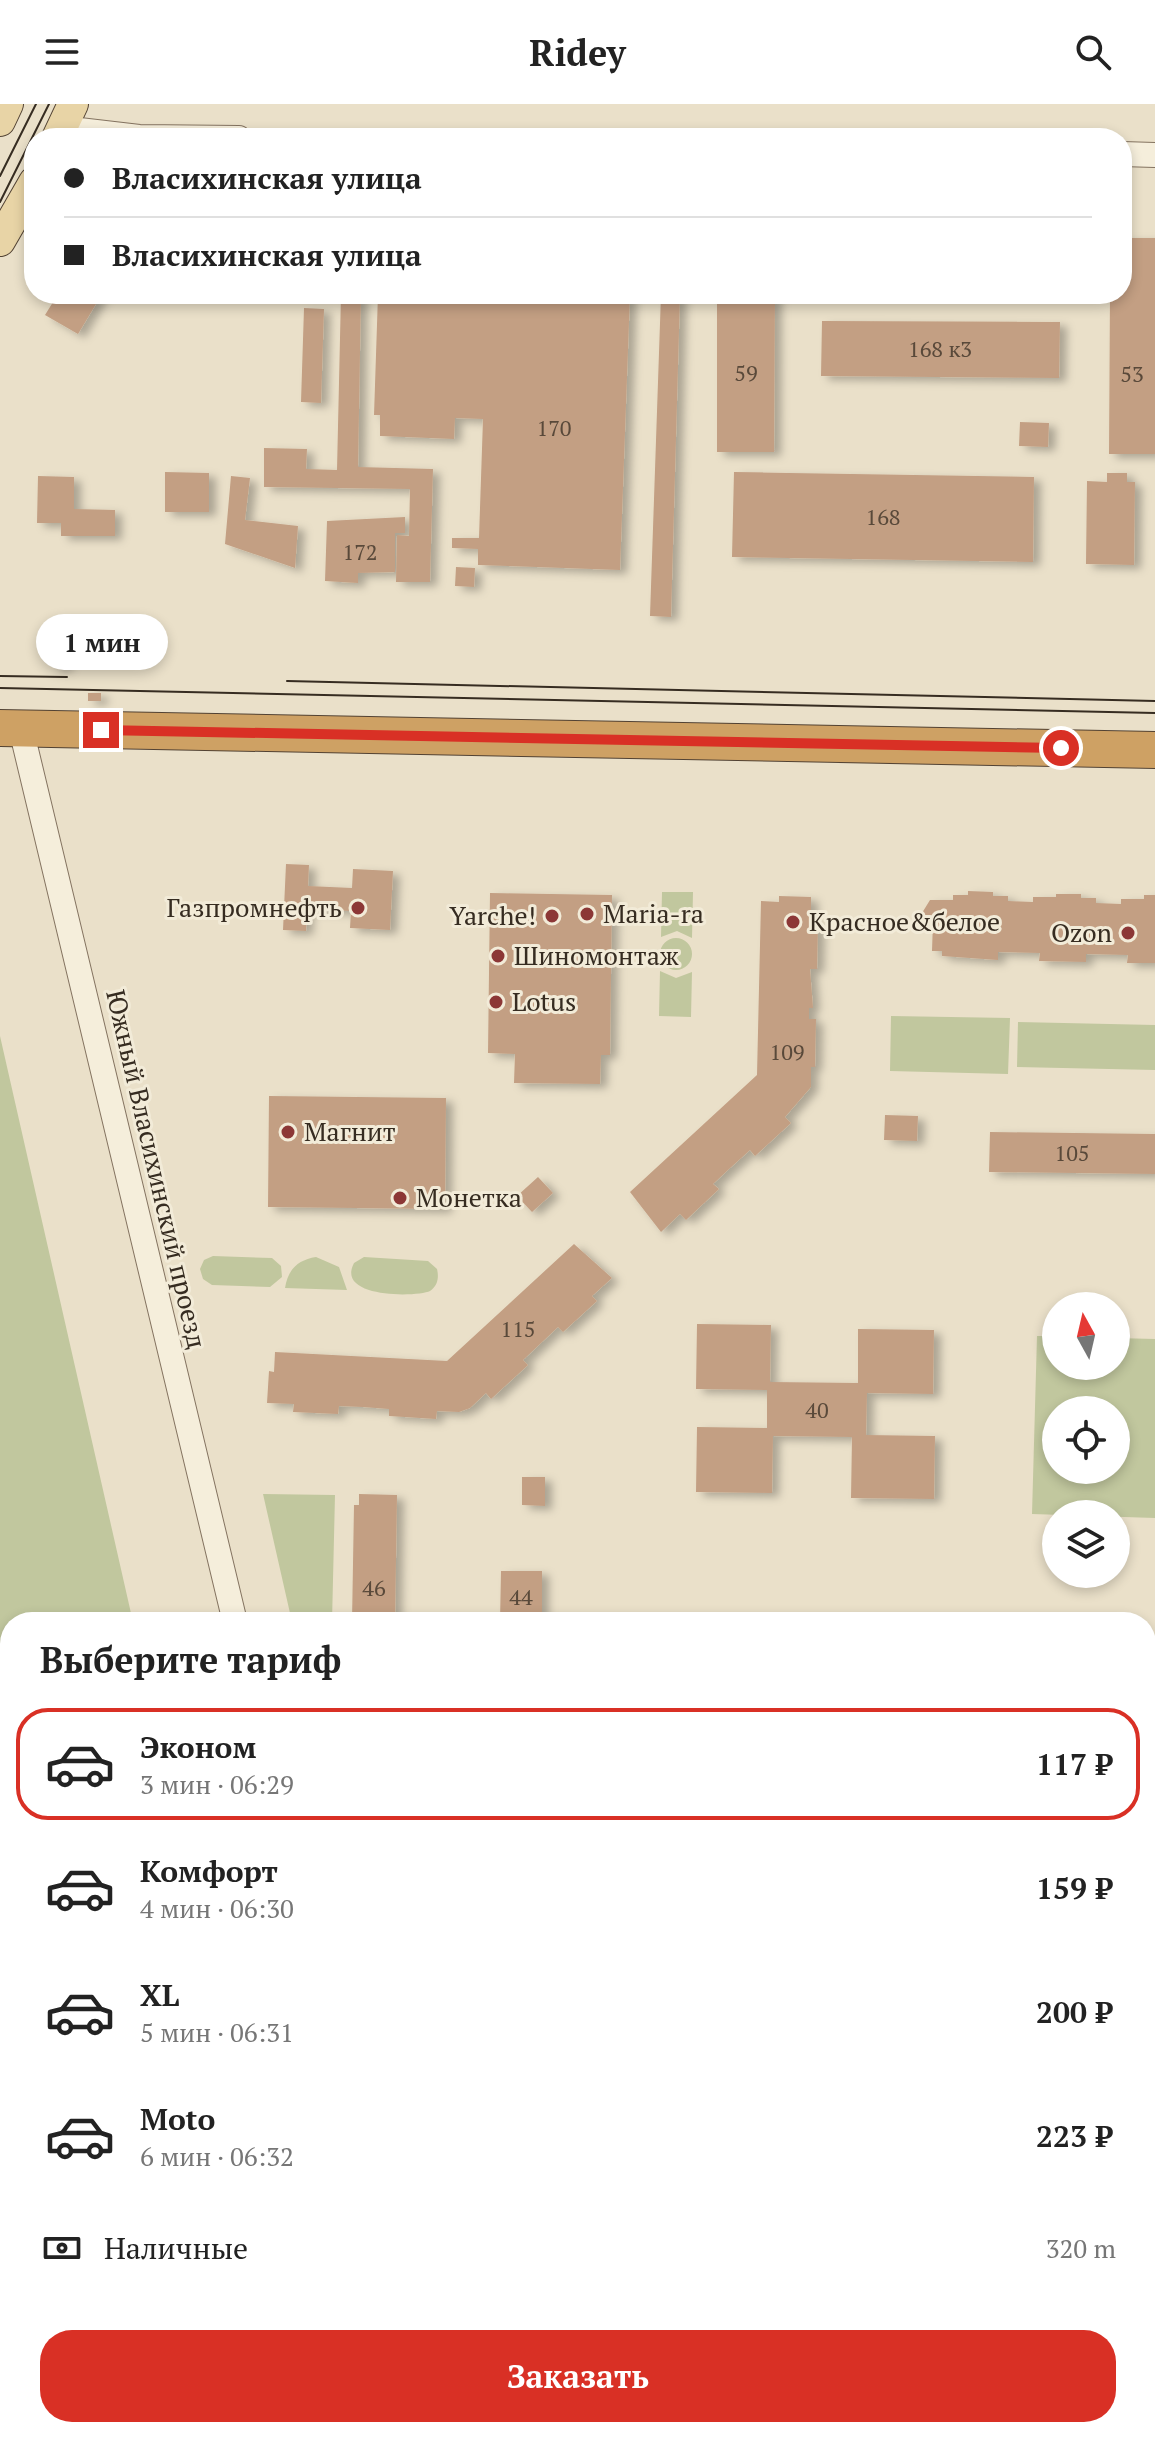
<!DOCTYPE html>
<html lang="ru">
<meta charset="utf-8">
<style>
:root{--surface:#fff;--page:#f6f6f6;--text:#222;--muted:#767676;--line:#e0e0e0;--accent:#d93025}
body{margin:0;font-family:"PT Serif",serif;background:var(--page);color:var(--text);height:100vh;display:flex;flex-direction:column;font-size:30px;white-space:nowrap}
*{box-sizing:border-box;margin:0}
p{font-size:26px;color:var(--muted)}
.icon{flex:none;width:44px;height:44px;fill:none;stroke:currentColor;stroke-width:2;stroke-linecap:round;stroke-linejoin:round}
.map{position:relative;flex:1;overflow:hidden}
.drawer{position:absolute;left:0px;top:1508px;width:1156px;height:826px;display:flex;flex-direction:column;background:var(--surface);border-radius:32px 32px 0 0;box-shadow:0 4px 12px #0003}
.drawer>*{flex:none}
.guide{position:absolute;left:24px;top:24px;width:1108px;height:176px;border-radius:32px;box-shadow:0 4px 12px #0003;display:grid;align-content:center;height:176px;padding:0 40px;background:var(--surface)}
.needle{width:52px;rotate:352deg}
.controls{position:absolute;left:1042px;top:1188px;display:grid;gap:16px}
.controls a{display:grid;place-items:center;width:88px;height:88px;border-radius:50%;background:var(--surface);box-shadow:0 4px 12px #0003;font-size:40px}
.end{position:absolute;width:36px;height:36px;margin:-18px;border:10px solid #d93025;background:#fff;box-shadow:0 0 0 4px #fff}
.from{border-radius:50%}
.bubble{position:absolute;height:56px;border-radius:28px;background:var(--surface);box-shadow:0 4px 12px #0003;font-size:26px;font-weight:600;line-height:56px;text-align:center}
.guide b{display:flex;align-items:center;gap:28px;height:76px;font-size:30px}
.guide b+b{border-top:2px solid var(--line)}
.guide i{width:20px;height:20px;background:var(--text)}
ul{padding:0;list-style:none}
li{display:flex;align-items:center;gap:24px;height:112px;margin:0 16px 12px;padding:0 24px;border:4px solid transparent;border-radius:32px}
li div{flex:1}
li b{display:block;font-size:30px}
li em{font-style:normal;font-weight:600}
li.current{border-color:var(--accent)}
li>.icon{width:72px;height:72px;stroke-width:1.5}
h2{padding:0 40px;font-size:36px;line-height:96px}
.pay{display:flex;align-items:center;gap:20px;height:88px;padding:0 40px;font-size:30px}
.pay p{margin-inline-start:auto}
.cta{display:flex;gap:16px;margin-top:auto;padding:16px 40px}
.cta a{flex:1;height:92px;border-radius:32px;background:var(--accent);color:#fff;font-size:32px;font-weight:600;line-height:92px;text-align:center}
header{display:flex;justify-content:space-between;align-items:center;height:104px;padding:0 40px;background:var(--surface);font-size:36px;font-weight:600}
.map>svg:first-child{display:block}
</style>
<header><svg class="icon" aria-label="menu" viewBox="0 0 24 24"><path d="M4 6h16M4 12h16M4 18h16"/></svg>Ridey<svg class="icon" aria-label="search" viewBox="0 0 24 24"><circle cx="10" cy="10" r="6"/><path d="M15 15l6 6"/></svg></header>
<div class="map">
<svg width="1155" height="2333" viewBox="0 0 1155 2333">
<defs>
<filter id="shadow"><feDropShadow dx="7" dy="4" stdDeviation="4" flood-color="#0004"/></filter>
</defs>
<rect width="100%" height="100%" fill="#eae0c9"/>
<path fill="#c1c79e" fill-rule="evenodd" d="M662,788H693L692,834L677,827L661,833Z
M660 850a16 16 0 1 1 32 0a16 16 0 1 1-32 0Z
M660,867L676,874L692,868L691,913L659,912Z
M891,912L1010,914L1008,970L890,967Z
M1018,918L1155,921V966L1017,963Z
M0,932L133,1518H10V2324H1146V1924H1155V2333H0Z
M213,1152L272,1154L281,1162L282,1173L270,1183L212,1181L203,1175L200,1165L204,1156Z
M316,1153L339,1163L347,1186L285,1184C288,1165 298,1156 316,1153Z
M364,1153L428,1157L437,1165C439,1173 438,1182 430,1187C418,1193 335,1195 354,1159Z
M1037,1232H1056V1262H1116V1234L1155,1235V1414L1032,1410ZM1056,1306H1116V1366H1056Z
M263,1390L335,1391L332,1518H292Z
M1146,1637H1155V1695H1146Z"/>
<path fill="#c39f83" filter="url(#shadow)" d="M1122,134H1155V350H1109L1110,190H1122Z
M58,190H102L78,230L45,211Z
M341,190H361L358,363L433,365L430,478H396L397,431L409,432L410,385L264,383V344L307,345L306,365L337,366Z
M378,190H630L620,466L478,461V445L452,444V434H479L483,315L455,314L454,335L380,332V311H374Z
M661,190H680L671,513L650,512Z
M717,190H775L774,348H717Z
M304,204L324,205L321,299L301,298Z
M822,217L1060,218L1059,274L821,272Z
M1020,318L1049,319L1048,343L1019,342Z
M165,368L209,369V408H165Z
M734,368L1034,373L1033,458L732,453Z
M1107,369H1127V378H1135L1134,461L1086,460L1087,377L1107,378Z
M38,372L74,373V405L115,406V432H61V419H37Z
M231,372L250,374L245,416L298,422L295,464L225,440Z
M405,413V429H395V468L358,469V479L325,477L327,417Z
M456,463L475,464L474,483L455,482Z
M53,554H66V563H53Z
M88,589H101V597H88Z
M286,760L309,761L308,782L352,784L353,765L393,767L390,826L350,824L351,807L307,805L306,827L283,826Z
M968,787L993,788V792H1008V797L1033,798V793H1056V790H1081V794H1096V799L1121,800V795H1144V791H1155V859H1127L1128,851L1086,850V858L1039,857L1040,849L998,848V856L942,852V847H932L933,817L922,809L930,796H953V791H968Z
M490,789L612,791L610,951H601L600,980L514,979L515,950L488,949Z
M779,792L811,793V820H818L817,865H810L813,904H809V915H816L815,963H811V983L785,1013L791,1019L755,1052L750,1046L729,1065L713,1080L719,1085L686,1116L680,1110L661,1128L630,1088L757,971L761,797L779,798Z
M269,992L446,994L445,1105L268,1103Z
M885,1011L918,1012L917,1037L884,1036Z
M990,1028L1155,1030V1070L989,1068Z
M538,1073L553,1089L532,1108L517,1092Z
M574,1140L612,1174L592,1192L597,1197L563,1228L558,1223L523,1256L528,1261L491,1295L486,1289L470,1304L459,1308L437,1307L436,1315L389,1312V1305L363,1303L339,1302L338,1310L293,1308L294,1300L267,1299L269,1267L274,1268L275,1248L447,1257Z
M697,1220L771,1221L770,1278L858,1279V1225L934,1226L933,1290L867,1289L866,1331L935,1332L934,1395L851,1394L852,1333L773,1332L772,1389L696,1388L697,1323L767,1324V1286L696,1285Z
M522,1373H545V1402L522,1401Z
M359,1390L397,1391L395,1518H352L354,1401H359Z
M501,1467H542V1518H500Z
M1146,1555L1155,1556V1601H1146Z
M1146,1764L1155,1765V1803H1146Z"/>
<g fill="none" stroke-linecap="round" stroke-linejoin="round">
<g stroke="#847360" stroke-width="26">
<path id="minor" d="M62,24L139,33L239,34
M1122,50L1155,51
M21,625L235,1518
M1146,1862L1155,1863"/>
</g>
<g stroke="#524233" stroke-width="32">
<path id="major" d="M0,17L8,0
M57,34L73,0
M0,137L34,78"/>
</g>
<g stroke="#524233" stroke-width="38">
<path id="highway" d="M0,624L1155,646"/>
</g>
<use href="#minor" stroke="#f5eedb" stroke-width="24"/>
<use href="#major" stroke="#e8d4a6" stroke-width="30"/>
<use href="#highway" stroke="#cea164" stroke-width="36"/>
<path stroke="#362c21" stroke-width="2" d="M0,72L36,0
M0,98L49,0
M0,572L67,573
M287,577L1155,597
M0,584L1155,609"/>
</g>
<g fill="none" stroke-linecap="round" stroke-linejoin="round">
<path stroke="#d93025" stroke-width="10" d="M101,626L1061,644"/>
</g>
<g fill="#8c3736" stroke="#f2ebd8" stroke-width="3">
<circle cx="358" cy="804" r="8"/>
<circle cx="587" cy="810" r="8"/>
<circle cx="552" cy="812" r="8"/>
<circle cx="793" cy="818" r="8"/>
<circle cx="1128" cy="829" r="8"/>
<circle cx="498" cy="852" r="8"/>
<circle cx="496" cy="898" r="8"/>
<circle cx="288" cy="1028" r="8"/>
<circle cx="400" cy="1094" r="8"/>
</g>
<g text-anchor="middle" stroke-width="6" stroke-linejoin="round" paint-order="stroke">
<g font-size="22" fill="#59493a">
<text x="940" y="253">168 к3</text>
<text x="746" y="277">59</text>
<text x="1132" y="278">53</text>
<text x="554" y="332">170</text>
<text x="883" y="421">168</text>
<text x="360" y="456">172</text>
<text x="787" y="956">109</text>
<text x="1072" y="1057">105</text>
<text x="518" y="1233">115</text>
<text x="817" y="1314">40</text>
<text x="374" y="1492">46</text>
<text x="521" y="1501">44</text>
</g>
<g font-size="26" fill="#362c21" stroke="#f2ebd8" text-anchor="start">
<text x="342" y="813" text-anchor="end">Газпромнефть</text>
<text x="603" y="819">Maria-ra</text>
<text x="536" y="821" text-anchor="end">Yarche!</text>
<text x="809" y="827">Красное&amp;белое</text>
<text x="1112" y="838" text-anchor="end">Ozon</text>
<text x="514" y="861">Шиномонтаж</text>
<text x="512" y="907">Lotus</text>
<text x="304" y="1037">Магнит</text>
<text x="416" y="1103">Монетка</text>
</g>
<g font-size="26" fill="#362c21" stroke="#f2ebd8">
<text transform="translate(156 1065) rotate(77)" y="9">Южный Власихинский проезд</text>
</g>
</g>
</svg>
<div class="controls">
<a><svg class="needle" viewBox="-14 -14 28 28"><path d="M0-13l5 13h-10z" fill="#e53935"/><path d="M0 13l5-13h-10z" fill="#767676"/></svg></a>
<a><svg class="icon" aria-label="locate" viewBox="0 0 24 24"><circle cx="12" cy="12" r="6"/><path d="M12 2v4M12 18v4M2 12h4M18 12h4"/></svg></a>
<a><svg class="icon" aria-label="layers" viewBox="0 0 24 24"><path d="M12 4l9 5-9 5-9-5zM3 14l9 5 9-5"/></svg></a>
</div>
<i class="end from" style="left:1061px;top:644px"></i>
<i class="end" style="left:101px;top:626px"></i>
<div class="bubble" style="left:36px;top:510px;width:132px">1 мин</div>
<div class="guide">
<b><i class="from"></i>Власихинская улица</b>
<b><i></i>Власихинская улица</b>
</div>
<section class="drawer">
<h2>Выберите тариф</h2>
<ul>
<li class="current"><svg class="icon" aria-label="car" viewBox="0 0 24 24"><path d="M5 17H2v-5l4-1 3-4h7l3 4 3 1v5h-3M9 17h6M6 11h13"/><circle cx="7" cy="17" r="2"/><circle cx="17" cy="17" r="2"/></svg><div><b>Эконом</b><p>3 мин · 06:29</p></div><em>117 ₽</em></li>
<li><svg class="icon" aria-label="car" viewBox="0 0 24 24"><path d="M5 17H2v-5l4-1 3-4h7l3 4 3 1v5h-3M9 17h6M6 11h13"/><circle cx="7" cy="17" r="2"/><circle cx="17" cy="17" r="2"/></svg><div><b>Комфорт</b><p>4 мин · 06:30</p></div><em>159 ₽</em></li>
<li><svg class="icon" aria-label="car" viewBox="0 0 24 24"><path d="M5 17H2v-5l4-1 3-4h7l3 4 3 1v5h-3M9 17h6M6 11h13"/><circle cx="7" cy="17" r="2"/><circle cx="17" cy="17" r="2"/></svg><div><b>XL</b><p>5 мин · 06:31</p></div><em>200 ₽</em></li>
<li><svg class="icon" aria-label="car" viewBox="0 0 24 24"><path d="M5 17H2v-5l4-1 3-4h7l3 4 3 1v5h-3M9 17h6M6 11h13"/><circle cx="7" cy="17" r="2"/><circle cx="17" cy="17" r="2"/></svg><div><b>Moto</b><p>6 мин · 06:32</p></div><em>223 ₽</em></li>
</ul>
<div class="pay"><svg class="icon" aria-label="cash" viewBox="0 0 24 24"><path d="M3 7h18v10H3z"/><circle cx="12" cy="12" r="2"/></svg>Наличные<p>320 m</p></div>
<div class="cta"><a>Заказать</a></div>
</section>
</div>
